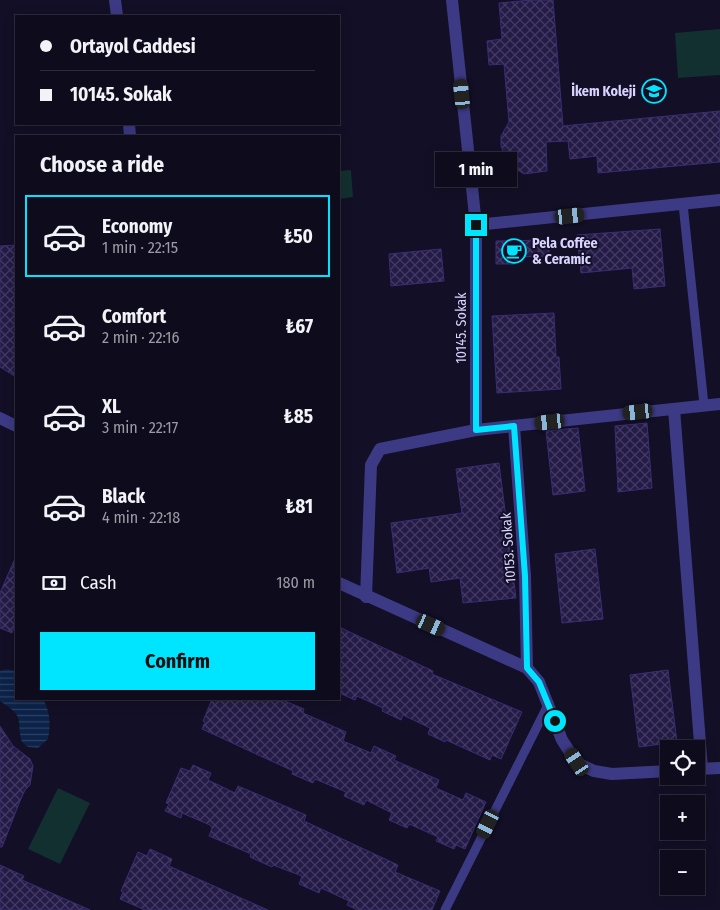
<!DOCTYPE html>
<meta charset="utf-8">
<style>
:root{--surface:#0e0b1c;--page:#1c1929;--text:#f1f3f6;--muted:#9b9ba3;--line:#2e2b3b;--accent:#00e5ff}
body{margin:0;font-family:"Fira Sans Condensed",sans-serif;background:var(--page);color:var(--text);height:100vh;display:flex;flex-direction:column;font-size:19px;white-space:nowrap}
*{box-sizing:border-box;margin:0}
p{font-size:16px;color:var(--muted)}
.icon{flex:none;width:28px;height:28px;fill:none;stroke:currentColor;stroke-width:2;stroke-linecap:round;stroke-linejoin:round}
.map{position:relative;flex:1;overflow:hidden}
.details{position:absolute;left:15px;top:135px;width:325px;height:565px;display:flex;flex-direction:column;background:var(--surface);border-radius:0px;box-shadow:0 2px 12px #0003,0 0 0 1px var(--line)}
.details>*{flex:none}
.top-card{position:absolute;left:15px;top:15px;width:325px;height:110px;border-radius:0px;box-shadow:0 2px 12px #0003,0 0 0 1px var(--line);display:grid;align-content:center;height:110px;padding:0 25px;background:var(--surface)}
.buttons{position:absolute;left:660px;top:740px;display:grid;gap:10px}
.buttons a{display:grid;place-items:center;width:45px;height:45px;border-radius:0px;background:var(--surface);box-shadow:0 2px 12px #0003,0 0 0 1px var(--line);font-size:25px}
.end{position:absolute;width:22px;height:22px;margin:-11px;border:6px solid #00e5ff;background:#111;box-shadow:0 0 0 2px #111}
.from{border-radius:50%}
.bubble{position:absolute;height:35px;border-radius:0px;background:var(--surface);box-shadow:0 2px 12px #0003,0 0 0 1px var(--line);font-size:16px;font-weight:700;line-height:35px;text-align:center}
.car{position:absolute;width:15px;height:30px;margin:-15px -8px;border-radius:6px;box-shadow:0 0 4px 1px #0007;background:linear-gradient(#222 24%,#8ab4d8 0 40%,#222 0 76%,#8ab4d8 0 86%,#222 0)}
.top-card b{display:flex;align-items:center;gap:18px;height:48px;font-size:19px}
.top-card b+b{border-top:1px solid var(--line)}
.top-card i{width:12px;height:12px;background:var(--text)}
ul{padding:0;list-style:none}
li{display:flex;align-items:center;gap:15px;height:82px;margin:0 10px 8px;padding:0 15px;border:2px solid transparent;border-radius:0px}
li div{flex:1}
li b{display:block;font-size:19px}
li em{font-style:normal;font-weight:700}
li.on{border-color:var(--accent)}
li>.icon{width:45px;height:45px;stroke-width:1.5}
h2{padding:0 25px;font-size:22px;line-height:60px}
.pay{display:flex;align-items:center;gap:12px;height:55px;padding:0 25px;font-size:19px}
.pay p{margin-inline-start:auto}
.cta{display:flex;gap:10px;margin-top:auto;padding:10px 25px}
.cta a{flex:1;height:58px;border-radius:0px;background:var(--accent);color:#111;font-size:20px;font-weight:700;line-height:58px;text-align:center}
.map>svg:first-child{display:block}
</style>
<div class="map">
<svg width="720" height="910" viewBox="0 0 720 910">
<defs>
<pattern id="water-rules" width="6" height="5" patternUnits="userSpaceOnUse" patternTransform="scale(1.25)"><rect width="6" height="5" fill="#0c2248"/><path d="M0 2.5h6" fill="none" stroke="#2f4163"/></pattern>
<pattern id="building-cross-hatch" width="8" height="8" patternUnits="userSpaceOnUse" patternTransform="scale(1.25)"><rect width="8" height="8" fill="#241b47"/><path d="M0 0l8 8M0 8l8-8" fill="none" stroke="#433b63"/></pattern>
</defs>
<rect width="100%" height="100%" fill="#130f26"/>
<path fill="#12302f" d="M720,29V75L678,78L675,33Z
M351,170L353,197L339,199V171Z
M58,788L90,803L60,864L28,849Z"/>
<path fill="url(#water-rules)" d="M7,669L16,671V699H43C50,711 51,725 48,739L38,748L28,747L22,742C15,717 27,719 0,701V671Z"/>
<path fill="url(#building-cross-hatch)" stroke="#3b2d73" d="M531,0H553L563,126L720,111V162L598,173L597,156L570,159L568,141L546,142L547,171L524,174L508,164L501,146V136L509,122L504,64L489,65L487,41L502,39L499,3Z
M660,229L665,286L634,289L632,268L581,273L577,235Z
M549,240V256L514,257V264H496V241Z
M16,245V377L0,367V246Z
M441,249L444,281L391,286L389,254Z
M554,313L556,357H559L561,389L497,393L492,316Z
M647,423L652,488L618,492L615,426Z
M578,428L585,491L553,495L546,431Z
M499,463L516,598L463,603L460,578L431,582L429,568L397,573L391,523L462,513L456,469Z
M595,549L603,619L562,623L555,554Z
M16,556V623L12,633L0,628V593Z
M339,627L433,671L432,674L522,712L501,759L492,755L490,760L446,740L445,742L428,734L430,728L403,715L401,720L382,711L383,708L357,696L355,700L339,693Z
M668,670L677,742L639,747L630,675Z
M212,699H280L304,709L303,713L346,732L343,741L371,753L374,746L396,756L394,760L439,780L436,788L463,800L466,793L486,802L465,849L456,845L454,849L436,841L438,837L409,824L407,828L389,820L392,813L366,800L364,805L344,796L346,792L315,779L313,783L292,774L293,771L202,729L205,722L203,721Z
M0,726L13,746L30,759L33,766L30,785L25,790L20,801L2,847H0Z
M193,765L211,773L208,780L235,793L238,786L306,815L304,821L398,865L395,872L440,891L432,910H358L347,905L349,901L321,888L319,893L299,884L302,876L273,865L272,867L250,857L251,854L209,836L212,828L210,825L182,813L181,818L165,811L169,804L166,803L181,768L190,771Z
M150,849L172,859L169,866L268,910H145L120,899L123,892L121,891L138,852L147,856Z
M0,865L24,876L22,880L90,910H0Z"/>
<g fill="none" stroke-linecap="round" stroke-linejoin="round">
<path stroke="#3d3a85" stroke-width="9" d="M683,204L704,405
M445,910L549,703"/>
<path stroke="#3d3a85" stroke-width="12" d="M115,0L117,16
M452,0L476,225L720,200
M129,124L130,136
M476,225V430
M674,409L702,769
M514,426L525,576L527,668
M366,597L371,465L380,449L476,430L720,404"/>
<path stroke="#3d3a85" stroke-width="12" d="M0,418L16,426
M339,583L527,668L539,682L562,740L577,763L594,771L612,774L669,771
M696,769L720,768"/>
</g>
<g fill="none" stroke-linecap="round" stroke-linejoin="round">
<path stroke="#00e5ff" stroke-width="6" d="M476,225V430L514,426L525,576L527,668L539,682L555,721"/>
</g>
<defs>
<g id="school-ring" transform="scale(1.25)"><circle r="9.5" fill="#130f26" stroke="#00e5ff" stroke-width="1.5"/><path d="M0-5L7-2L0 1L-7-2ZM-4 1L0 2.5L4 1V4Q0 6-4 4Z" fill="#00e5ff"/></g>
<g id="cafe-ring" transform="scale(1.25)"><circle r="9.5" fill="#130f26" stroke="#00e5ff" stroke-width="1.5"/><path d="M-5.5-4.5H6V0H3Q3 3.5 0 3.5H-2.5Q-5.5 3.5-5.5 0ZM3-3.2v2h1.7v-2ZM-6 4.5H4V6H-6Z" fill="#00e5ff"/></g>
</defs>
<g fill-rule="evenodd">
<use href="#school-ring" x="654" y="91"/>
<use href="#cafe-ring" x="514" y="251"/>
</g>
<g text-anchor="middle" stroke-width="4" stroke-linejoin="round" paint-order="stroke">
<g font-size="14" font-weight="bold" fill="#d9d4ff" stroke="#130f26" text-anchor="end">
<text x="636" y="96">İkem Koleji</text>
<text x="532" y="248" text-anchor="start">Pela Coffee<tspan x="532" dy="16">&amp; Ceramic</tspan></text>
</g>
<g font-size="14" fill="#d9d4ff" stroke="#130f26">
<text transform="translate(461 328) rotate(-90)" y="5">10145. Sokak</text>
<text transform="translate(508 548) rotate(-94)" y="5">10153. Sokak</text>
</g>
</g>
</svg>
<div class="buttons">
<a><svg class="icon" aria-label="locate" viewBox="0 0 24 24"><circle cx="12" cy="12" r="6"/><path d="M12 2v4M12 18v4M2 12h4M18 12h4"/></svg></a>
<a>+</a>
<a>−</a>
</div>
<i class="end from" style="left:555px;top:721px"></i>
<i class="end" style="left:476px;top:225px"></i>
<div class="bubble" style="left:435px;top:152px;width:82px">1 min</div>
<i class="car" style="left:462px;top:94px;rotate:354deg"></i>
<i class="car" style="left:570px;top:216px;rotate:84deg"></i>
<i class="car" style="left:638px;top:412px;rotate:264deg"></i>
<i class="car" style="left:550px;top:422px;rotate:264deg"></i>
<i class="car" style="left:431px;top:625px;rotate:114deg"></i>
<i class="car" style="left:577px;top:762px;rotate:326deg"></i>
<i class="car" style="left:488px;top:824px;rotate:206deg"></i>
<div class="top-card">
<b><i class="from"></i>Ortayol Caddesi</b>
<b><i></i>10145. Sokak</b>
</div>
<section class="details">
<h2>Choose a ride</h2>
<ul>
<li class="on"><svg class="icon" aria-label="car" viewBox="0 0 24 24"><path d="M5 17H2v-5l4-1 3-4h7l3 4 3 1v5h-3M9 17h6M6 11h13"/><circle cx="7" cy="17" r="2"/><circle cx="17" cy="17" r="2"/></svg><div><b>Economy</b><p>1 min · 22:15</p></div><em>₺50</em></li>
<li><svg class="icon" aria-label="car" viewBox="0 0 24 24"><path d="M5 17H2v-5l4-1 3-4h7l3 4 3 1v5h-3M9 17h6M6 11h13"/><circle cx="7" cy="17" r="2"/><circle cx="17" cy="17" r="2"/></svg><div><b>Comfort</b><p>2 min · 22:16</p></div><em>₺67</em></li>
<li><svg class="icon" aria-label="car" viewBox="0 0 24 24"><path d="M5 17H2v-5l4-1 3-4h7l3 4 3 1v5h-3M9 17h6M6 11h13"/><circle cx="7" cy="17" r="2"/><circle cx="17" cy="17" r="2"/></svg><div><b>XL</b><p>3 min · 22:17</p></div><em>₺85</em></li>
<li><svg class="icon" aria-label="car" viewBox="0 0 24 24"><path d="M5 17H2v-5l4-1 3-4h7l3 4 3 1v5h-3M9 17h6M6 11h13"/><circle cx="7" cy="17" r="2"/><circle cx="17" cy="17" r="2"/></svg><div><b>Black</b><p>4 min · 22:18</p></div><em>₺81</em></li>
</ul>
<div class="pay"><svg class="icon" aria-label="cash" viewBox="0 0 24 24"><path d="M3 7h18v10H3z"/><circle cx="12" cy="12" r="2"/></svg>Cash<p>180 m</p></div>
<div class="cta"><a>Confirm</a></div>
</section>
</div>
